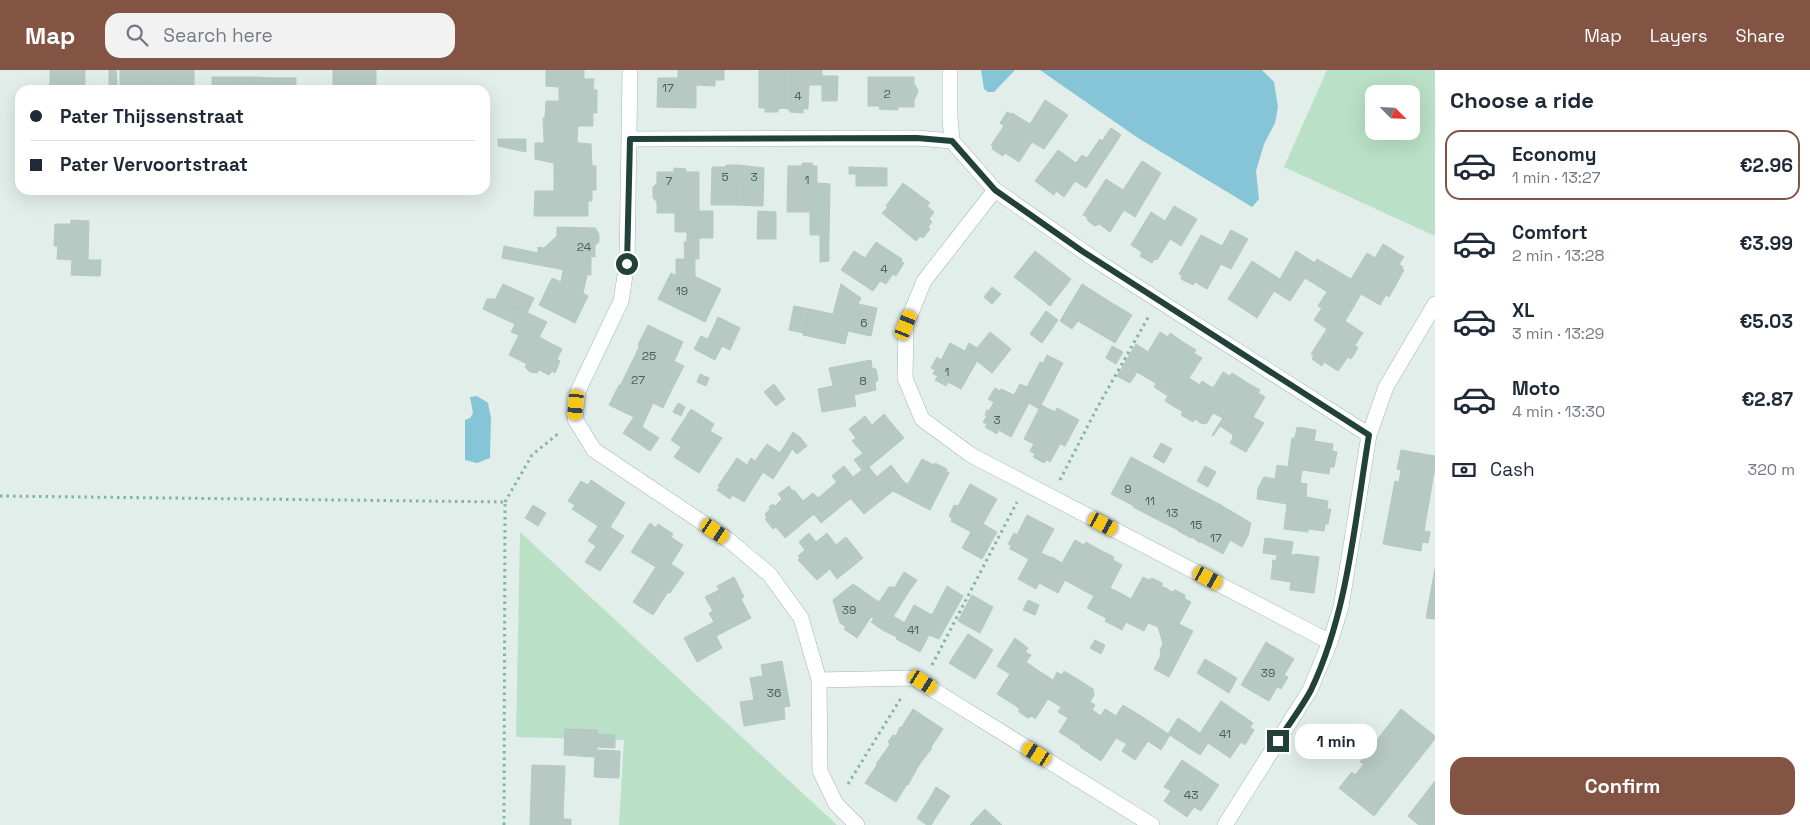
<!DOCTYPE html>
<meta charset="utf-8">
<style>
:root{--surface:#fff;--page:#f2f2f3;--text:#1f2937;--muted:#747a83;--line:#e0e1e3;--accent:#835443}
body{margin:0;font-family:"Space Grotesk",sans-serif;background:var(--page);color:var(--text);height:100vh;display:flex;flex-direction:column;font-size:19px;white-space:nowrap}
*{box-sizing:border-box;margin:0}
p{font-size:16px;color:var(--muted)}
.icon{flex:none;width:28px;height:28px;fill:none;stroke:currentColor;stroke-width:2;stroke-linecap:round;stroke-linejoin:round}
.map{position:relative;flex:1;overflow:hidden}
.sheet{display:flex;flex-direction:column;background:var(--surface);width:375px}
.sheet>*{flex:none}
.hud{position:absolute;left:15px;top:15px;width:475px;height:110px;border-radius:15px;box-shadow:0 5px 20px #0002;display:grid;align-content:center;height:110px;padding:0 15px;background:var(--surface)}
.needle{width:32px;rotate:114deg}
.controls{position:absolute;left:1365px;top:15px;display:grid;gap:10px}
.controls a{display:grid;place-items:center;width:55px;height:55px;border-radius:10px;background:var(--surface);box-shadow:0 5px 20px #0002;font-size:25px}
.end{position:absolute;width:22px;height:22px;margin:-11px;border:6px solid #21413a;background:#fff;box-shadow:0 0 0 2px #fff}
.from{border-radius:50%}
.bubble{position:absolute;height:35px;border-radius:15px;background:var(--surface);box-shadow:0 5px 20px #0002;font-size:16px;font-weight:800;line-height:35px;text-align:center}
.car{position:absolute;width:15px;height:30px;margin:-15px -8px;border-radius:6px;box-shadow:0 0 4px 1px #0007;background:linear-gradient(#f5c518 24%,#345 0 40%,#f5c518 0 76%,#345 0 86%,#f5c518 0)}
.hud b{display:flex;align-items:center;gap:18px;height:48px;font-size:19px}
.hud b+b{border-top:1px solid var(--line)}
.hud i{width:12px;height:12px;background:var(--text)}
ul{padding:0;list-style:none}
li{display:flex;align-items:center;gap:15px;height:70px;margin:0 10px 8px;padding:0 5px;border:2px solid transparent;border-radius:15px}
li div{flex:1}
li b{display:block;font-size:19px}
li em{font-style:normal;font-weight:800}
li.active{border-color:var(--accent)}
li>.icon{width:45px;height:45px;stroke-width:1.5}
h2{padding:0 15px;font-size:22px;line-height:60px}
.pay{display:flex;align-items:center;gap:12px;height:55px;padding:0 15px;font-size:19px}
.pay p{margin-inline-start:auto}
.primary-button{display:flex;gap:10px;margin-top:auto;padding:10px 15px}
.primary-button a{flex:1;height:58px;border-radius:15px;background:var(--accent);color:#fff;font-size:20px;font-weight:800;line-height:58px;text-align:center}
header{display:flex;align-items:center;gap:30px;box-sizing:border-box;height:70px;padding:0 25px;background:var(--accent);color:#fff}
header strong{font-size:24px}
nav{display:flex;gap:28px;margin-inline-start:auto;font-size:18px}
.search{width:350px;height:45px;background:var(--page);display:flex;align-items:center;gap:12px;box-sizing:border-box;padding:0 18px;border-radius:15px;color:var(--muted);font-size:19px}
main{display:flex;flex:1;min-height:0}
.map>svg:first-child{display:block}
</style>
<header>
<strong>Map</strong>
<div class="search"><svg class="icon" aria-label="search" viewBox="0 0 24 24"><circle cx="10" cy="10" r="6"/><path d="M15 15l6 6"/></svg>Search here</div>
<nav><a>Map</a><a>Layers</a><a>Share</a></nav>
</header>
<main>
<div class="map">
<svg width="1435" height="755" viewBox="0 0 1435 755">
<rect width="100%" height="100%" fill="#e2eee9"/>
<path fill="#bae0c7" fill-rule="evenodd" d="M1327,0H1435V166L1284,97ZM1374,24H1411V61H1374Z
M520,462L837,755H619L624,670L516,667Z"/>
<path fill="#86c5d7" d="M981,0H1015L994,22H988L984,19Z
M1040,0H1262L1274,12L1278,37L1275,53L1264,74L1256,101L1259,129L1252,137L1138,68Z
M477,326L488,333L491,348L490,388L477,393L465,390V350L470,348L473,343L470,327Z"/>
<path fill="#b7c9c3" stroke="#b4c8c1" d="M50,0H85V11H50Z
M109,0H116L117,11H109Z
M120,0H145V20H120Z
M145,0H169V20H145Z
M169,0H194V20H169Z
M333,0H376V16H347L346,20H324V16H333Z
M546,0H584V9H594L593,20H597V32L559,31V17L546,16Z
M678,0H724V10H715V16L696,15V38L657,37L658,8H678Z
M759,0H784V38L778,39V42H765V38H759Z
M796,0H822V15H809L808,39H803V43L790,42L789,39L784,38V1Z
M822,6H838L837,31H822Z
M212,7H233V20H212Z
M233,7H254V20H233Z
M254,7L275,8L274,20H254Z
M868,7H914V14L917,18L918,22L914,30V37H898V40L879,39L880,36H868Z
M275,8H296V20H274Z
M50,11H85V20H49Z
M109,11H117V20H109Z
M1045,30L1068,45L1044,79L1032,72L1019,92L1005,83L1003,86L992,79L993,76L991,75L1004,56L1000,53L1007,42L1011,44L1012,43L1030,54Z
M546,31L597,32V43H593V56H578L577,69H544L543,48H545Z
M1111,58L1121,65L1086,118L1075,111L1064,127L1056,121L1054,125L1035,111L1058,80L1076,93L1082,85L1087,88L1100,69L1102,71Z
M498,69H526V82L498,76Z
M544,69H577L578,73L591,74L592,96H596V108H554V93L535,89V73H544Z
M1142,91L1161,103L1135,147L1124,140L1110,162L1099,154L1095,156L1088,151L1087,147L1083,145L1106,109L1123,120Z
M803,93H812L813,96H817V113L830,114L829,165H810V142H787L788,96H801Z
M726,95H738L737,135H711L712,97H726Z
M738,95L764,98L763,136L737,135Z
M849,97L887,98V116H856V104H849Z
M674,98L686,99V102H699V162H675V143H657V132L653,128V117L657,113V102H674Z
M554,108H596V120H592V131H588V146H534L535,121H554Z
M903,113L930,133L927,136L934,142L929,149L932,152L928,157L930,159L923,168L920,166L916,171L882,143L888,137L886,136Z
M1174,136L1197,149L1181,176L1170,169L1157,190L1154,189L1152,193L1140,186L1142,182L1131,175L1151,142L1165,151Z
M699,141H713V168H699Z
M758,141L776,142V169H757Z
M71,150L89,151L88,190H101L100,206L71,205L72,190L57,189L58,176H54L55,154H71Z
M557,157L595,158L599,164V172L595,175V187L591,186V205L502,188L504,176L538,183V177L544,178L557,166Z
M1231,160L1248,169L1231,199L1221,194L1207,219L1195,212L1193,215L1181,209L1182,206L1179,204L1201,165L1222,176Z
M687,162H699V189H685L684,172H687Z
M820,165H829V191L820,192Z
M876,172L902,189L901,191L904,193L896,206L893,204L886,214L880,211L873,221L841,200L854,181L865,188Z
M1383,174L1404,187L1399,194L1403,197L1402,199L1404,200L1389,227L1386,225L1380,235L1361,224L1353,238L1305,208L1317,189L1351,209L1367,183L1375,188Z
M1035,181L1053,195L1032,221L1014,207Z
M1296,181L1315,193L1290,231L1274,221L1257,248L1228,229L1252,191L1280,209Z
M676,189H695V206L688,203L684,210L676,205Z
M1053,195L1071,209L1050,236L1032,221Z
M563,200L587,205L583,223L588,226L575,253L539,235L552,208L561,212Z
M671,203L684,210L688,203L721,219L705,252L658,229Z
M503,214L534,228L527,243L496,228Z
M841,214L861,228L858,234L877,238L871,266L848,261L845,274L803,265L809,239L833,244Z
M1082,214L1112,233L1095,261L1078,251L1072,259L1060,251Z
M992,217L1001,224L992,234L984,227Z
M1327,222L1353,238L1345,251L1363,263L1355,275L1358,278L1351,289L1348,287L1338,301L1324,292L1322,296L1312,289L1314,286L1311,284L1327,259L1314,250L1322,238L1318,236Z
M496,228L547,252L539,267L562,279L557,289L560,291L555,303L552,301L549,305L539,300L537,303L530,302L525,297L527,294L509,285L519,265L511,262L515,254L483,239L487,229H496Z
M1112,233L1132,245L1115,273L1095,261Z
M794,236L809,239L804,263L789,260Z
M1046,241L1058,250L1042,273L1030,264Z
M718,247L740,258L730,280L708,269Z
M648,255L683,272L674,291L638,275Z
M990,262L1011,279L992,303L977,291L961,319L948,312L946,316L935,310L938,306L933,304L935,300L931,298L937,287L941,290L950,273L965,281L969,273L977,278Z
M1160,262L1168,267L1170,263L1183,272L1157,314L1137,302L1130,313L1117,306L1136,274L1148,282Z
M701,266L722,276L715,290L694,279Z
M1183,272L1196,280L1194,283L1202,288L1189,308L1200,315L1183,342L1165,331L1168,326L1154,317Z
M640,275L684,296L673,317L630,296Z
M1112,276L1123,282L1116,294L1106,288Z
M1047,285L1063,293L1039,339L1029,333L1011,367L999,360L997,364L985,357L987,354L983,352L987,346L985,345L987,340L989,341L994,332L988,329L995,318L1000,321L1001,319L1014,325L1020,314L1027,317L1040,292L1043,293Z
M871,290L872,298L876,299L878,310L875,313L876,320L854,325L856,336L822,342L818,319L833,316L829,298Z
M630,296L673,317L663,338L620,316Z
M1223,302L1230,306L1232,303L1246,312L1223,348L1213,343L1207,353L1202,354L1195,349L1193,352L1181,345L1202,311L1213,318Z
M700,304L709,308L706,316L697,312Z
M1246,312L1260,320L1258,323L1265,327L1253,347L1264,353L1246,382L1230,373L1233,368L1232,364L1220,356L1213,366L1212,365Z
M774,314L785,329L776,336L764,322Z
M619,315L653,333L642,357L659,368L650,381L623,363L634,347L609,335Z
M678,333L685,337L681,346L673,342Z
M1041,335L1055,342L1057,338L1079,350L1065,376L1060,374L1050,392L1046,390L1044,393L1033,387L1035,384L1030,381L1034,374L1024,369Z
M691,339L714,354L710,361L722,368L699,403L674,387L681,377L671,370Z
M884,344L904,368L869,397L877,407L850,429L832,406L844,396L853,407L862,400L854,390L863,383L852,371L856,368L849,359L865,346L872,355Z
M1297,357L1316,360L1314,371L1333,374L1332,381L1337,382L1334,397H1330L1329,404L1302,400L1300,413L1275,409L1277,395L1288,397L1292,368H1295Z
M793,362L800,367L773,409L763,402L744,432L732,425L730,429L717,420L720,417L718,416L737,388L747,395L751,388L755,391L767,374L780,383Z
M800,367L807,376L797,384L792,379Z
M1161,373L1172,379L1168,386L1157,380Z
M1157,380L1168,386L1164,393L1153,387Z
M1401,380L1435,386V397L1424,461L1430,462L1428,473L1422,472L1421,481L1383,474L1395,411L1399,412L1401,400L1397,399Z
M1131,387L1154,399L1134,436L1111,424Z
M922,389L934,395L935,393L947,399L946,401L949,403L930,440L893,421L864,444L851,429L891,395L904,412L908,414Z
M1205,396L1216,402L1212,409L1201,404Z
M1154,399L1176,411L1156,449L1133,437Z
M1201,404L1212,409L1208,417L1197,411Z
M1264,407L1307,414L1306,427L1328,431L1327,439H1331L1328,454H1325L1324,461L1308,459V462L1284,459L1287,434L1257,429L1258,418Z
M591,410L625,433L610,457L624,466L600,501L585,492L596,476L588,471L598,456L572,439L575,435L568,431L581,411L588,415Z
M1176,411L1198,423L1178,460L1156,449Z
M837,412L850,429L821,453L814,444L785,468L776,457L773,459L765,449L767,447L765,444L770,439L769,437L773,434L775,436L782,429L778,424L789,416L792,421L794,420L803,431L813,423L818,428Z
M970,414L997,429L983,454L997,462L982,489L962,478L971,462L951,451L952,449L949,446L954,435L958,436Z
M1198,423L1221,435L1200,473L1192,467L1191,468L1178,461Z
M533,435L546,443L538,456L525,448Z
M1221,435L1251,453L1248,466L1242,477L1230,470L1223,484L1201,472Z
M1027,445L1054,459L1041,483L1052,488L1036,519L1018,509L1029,489L1010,479L1011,475L1008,474L1014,463L1017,465Z
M650,453L656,458L658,454L673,464L671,467L683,475L671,494L684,503L670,523L668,522L653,545L633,532L656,497L631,482Z
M809,463L816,472L827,463L836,475L846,467L863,488L837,509L830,499L817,510L798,490L800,488L798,486L805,480L799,472Z
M1265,468L1293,472L1291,485H1295V484L1319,487L1314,523L1290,520L1291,512L1271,509L1273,490L1276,491L1277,485L1263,483Z
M1075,470L1084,475L1086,472L1100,480L1079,518L1065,510L1058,523L1039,513L1052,487L1062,493Z
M1100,480L1114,487L1113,490L1122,495L1110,518L1120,523L1106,548L1087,538L1094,526L1079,518Z
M1435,498V549L1426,548Z
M904,502L917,510L908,523L896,515Z
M734,507L744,527L741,529L751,548L716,566L722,578L697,592L684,568L714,552L709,543L713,541L705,527L719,520L717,516Z
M1143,507L1149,510L1152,508L1162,513V517L1166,518L1144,561L1126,552L1122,560L1105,551L1120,523L1131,529Z
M853,514L879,532L889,517H896V515L908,523L884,561L871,552L874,549L871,547L857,568L844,559L846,557L840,553L833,530Z
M947,516L963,526L939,569L929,565L920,582L896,569L914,535L932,545Z
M1166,518L1172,522L1175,520L1185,525V529L1191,532L1179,554L1193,561L1169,607L1154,599L1161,585L1160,580L1163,574L1158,557L1148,553Z
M972,525L993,537L980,563L958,551Z
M1028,530L1039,535L1035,545L1023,540Z
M893,546L905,553L897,567L884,561Z
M968,564L993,580L975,609L949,593Z
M1015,568L1028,578L1025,582L1031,585L1026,592L1039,601L1016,636L997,624L1010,604L997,596Z
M1095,570L1105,575L1101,584L1090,578Z
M1266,572L1294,589L1284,605L1288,607L1281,619L1277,617L1269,631L1241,615Z
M1205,589L1237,608L1229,623L1197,603Z
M782,591L790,636L784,637L785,649L744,656L740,632L754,630L750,608L763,606L761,595Z
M1039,601L1053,610L1057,602L1062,605L1064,601L1079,610L1061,637L1048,629L1035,649L1032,646L1028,648L1019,642V638L1016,636Z
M1079,610L1093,619L1094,625L1090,632L1095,635L1092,640L1101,646L1081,676L1059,662L1068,648L1058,642Z
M1221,631L1253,653L1250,657L1254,660L1245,675L1241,672L1230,688L1208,673L1200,685L1168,664L1178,648L1200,663Z
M1123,635L1144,648L1127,674L1116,668L1101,691L1080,677L1105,639L1116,646Z
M913,639L943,659L931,677L901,658Z
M1401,639L1435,666V669L1374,746L1339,718L1352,702L1355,705L1364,694L1360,692Z
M1144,648L1170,665L1161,680L1148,671L1135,690L1122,681Z
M900,657L932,678L919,695L889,676L890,674L888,672L893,665L896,666Z
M565,659L598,660L597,664L615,665V678L597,677V680L620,681L619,708L594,707L595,687L564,685Z
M889,676L919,695L908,715L876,694Z
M1182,690L1219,715L1201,741L1194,737L1187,747L1164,731L1171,721L1164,717Z
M532,695L565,696L563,749H571V755H530Z
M877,695L907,714L896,732L865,713Z
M1435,711V755H1419L1408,746Z
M936,717L950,726L943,736L930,728Z
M930,728L943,736L931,755H927L917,748Z
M985,739L1002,755H970Z"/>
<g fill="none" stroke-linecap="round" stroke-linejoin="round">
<g stroke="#a4b7b1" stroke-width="16">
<path id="minor" d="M630,0L627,193L621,231L578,321L575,349L594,380L730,471L770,505L801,548L819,610L820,701L836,734L857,755
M950,0V48L952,71L995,120L1097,191L1369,365
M630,69L917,68L952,71
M995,120L924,211L906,255L905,308L922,349L971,385L1330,572
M819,610L914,608L1152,755
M1225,755L1310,620L1330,572L1341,537L1369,365L1386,317L1435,234"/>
</g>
<path stroke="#80b4a7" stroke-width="3" stroke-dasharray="2.5 4" stroke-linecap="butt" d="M1060,410L1097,338L1149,246
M0,426L505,432L504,755
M505,432L532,385L559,363
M932,595L1017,432
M848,714L901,628"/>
<use href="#minor" stroke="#fff" stroke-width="15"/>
</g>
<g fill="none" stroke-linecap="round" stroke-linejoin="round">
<path stroke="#21413a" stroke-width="6" d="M627,194L630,69L917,68L952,71L995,120L1082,181L1369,365C1355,450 1348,542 1311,620C1302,637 1289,654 1278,671"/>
</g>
<g text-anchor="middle" stroke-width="4" stroke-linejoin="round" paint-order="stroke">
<g font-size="12" fill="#46635c">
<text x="668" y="22">17</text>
<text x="887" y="28">2</text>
<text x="798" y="30">4</text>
<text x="725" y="111">5</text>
<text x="754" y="111">3</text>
<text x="807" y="114">1</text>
<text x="669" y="115">7</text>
<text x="584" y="181">24</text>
<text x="884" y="203">4</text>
<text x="682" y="225">19</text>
<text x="864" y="257">6</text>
<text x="649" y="290">25</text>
<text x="947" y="306">1</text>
<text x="638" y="314">27</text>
<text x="863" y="315">8</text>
<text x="997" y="354">3</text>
<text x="1128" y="423">9</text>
<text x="1150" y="435">11</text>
<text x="1172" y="447">13</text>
<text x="1196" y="459">15</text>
<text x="1216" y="472">17</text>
<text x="849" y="544">39</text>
<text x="913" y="564">41</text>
<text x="1268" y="607">39</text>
<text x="774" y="627">36</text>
<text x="1225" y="668">41</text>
<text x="1191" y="729">43</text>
</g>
</g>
</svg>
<div class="controls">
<a><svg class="needle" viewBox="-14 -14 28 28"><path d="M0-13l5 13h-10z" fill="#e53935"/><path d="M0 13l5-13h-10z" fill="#747a83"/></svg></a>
</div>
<i class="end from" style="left:627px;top:194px"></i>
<i class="end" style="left:1278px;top:671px"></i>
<div class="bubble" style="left:1295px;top:654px;width:82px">1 min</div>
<i class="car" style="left:906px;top:255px;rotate:22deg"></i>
<i class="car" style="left:576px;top:335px;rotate:185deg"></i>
<i class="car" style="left:1103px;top:454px;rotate:118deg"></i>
<i class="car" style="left:715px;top:461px;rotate:124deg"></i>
<i class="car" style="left:1208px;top:508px;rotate:118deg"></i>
<i class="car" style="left:923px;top:612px;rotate:122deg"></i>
<i class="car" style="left:1037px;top:684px;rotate:302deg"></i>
<div class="hud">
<b><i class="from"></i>Pater Thijssenstraat</b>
<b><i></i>Pater Vervoortstraat</b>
</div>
</div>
<section class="sheet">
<h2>Choose a ride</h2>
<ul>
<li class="active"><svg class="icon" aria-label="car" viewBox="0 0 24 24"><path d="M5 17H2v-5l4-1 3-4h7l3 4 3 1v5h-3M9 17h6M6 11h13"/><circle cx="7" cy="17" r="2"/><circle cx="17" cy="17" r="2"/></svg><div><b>Economy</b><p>1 min · 13:27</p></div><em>€2.96</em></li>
<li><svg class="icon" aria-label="car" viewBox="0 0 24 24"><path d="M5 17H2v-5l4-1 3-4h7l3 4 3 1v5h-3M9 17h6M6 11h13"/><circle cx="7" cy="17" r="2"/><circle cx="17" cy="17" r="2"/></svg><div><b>Comfort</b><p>2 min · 13:28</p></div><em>€3.99</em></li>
<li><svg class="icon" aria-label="car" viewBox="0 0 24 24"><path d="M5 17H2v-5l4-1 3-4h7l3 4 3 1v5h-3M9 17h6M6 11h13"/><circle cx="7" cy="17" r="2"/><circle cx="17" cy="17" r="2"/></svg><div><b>XL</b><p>3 min · 13:29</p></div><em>€5.03</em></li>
<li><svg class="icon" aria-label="car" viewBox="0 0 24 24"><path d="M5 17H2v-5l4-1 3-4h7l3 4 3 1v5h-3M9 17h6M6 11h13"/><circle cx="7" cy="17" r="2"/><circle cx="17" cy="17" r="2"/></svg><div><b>Moto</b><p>4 min · 13:30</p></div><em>€2.87</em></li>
</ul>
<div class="pay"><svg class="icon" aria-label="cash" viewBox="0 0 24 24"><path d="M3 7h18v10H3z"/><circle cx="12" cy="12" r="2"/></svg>Cash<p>320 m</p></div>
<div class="primary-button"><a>Confirm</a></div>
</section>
</main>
